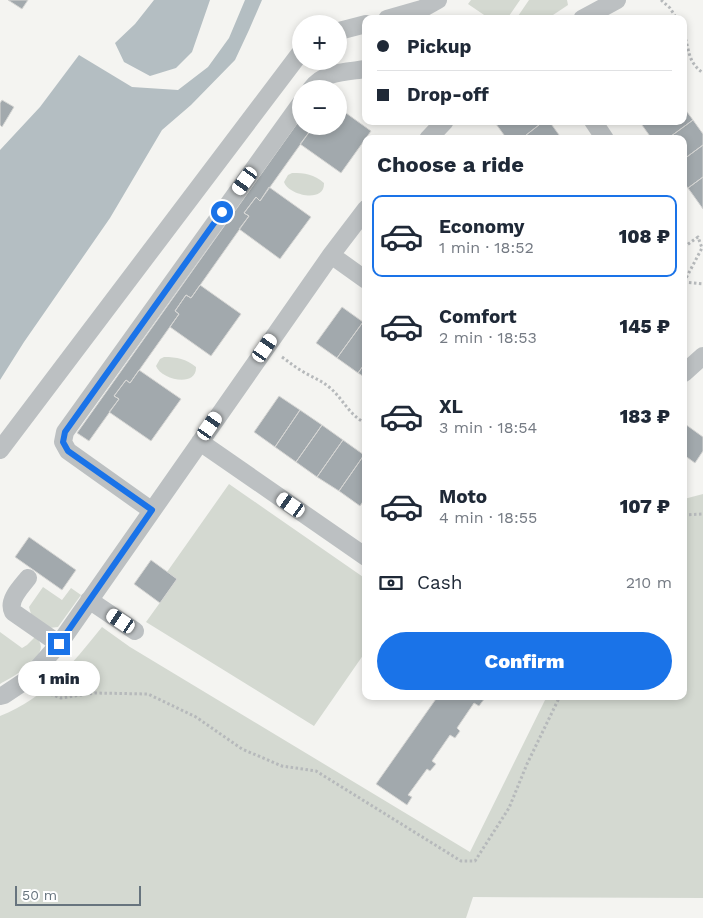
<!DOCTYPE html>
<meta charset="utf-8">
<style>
:root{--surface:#fff;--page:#f2f2f3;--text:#1f2937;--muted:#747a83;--line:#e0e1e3;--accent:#1a73e8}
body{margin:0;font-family:"Work Sans",sans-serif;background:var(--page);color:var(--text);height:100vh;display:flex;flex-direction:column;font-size:19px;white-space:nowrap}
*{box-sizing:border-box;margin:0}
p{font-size:16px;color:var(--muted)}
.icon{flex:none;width:28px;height:28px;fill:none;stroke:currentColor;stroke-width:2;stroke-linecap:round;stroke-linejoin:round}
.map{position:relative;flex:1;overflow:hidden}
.panel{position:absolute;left:362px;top:135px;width:325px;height:565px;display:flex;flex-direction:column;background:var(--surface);border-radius:10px;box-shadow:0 2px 8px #0003}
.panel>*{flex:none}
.guide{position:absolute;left:362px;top:15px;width:325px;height:110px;border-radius:10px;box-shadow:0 2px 8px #0003;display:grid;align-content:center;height:110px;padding:0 15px;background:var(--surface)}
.fabs{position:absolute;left:292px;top:15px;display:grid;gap:10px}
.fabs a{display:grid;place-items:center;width:55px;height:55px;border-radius:50%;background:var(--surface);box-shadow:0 2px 8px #0003;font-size:25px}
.scale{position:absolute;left:15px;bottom:12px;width:126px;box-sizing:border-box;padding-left:5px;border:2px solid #67747e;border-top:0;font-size:14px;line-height:18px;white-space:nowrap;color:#67747e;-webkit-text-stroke:4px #fff;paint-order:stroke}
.end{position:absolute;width:22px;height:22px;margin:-11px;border:6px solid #1a73e8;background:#fff;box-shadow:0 0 0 2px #fff}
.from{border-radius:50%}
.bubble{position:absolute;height:35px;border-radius:18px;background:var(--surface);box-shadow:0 2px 8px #0003;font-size:16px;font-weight:800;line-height:35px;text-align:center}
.car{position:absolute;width:15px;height:30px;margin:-15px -8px;border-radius:6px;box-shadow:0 0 4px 1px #0007;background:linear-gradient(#fff 24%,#345 0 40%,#fff 0 76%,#345 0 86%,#fff 0)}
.guide b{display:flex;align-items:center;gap:18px;height:48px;font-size:19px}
.guide b+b{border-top:1px solid var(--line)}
.guide i{width:12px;height:12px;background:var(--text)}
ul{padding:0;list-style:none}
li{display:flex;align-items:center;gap:15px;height:82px;margin:0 10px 8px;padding:0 5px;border:2px solid transparent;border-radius:10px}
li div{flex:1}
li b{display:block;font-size:19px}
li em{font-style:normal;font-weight:800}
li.current{border-color:var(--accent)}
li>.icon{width:45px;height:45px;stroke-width:1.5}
h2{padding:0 15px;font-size:22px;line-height:60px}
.pay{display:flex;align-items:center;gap:12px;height:55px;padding:0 15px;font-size:19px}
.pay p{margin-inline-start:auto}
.button{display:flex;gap:10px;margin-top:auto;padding:10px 15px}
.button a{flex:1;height:58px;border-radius:30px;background:var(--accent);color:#fff;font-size:20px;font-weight:800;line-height:58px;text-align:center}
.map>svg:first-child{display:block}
</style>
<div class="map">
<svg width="703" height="918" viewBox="0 0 703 918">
<rect width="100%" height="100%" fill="#f4f4f1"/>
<path fill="#d4d9d1" d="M471,0H520L507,19H490L468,4Z
M529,0H567L568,5L547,19H516Z
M292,173C305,173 314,174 324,183C325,204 288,195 284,182L288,175Z
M164,357C177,357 186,359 196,367C197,388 161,380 156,366L160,359Z
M229,484L366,579V651L314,726L146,622L177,579L167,572Z
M703,494V898L473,897L466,918H0V716C46,698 71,665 102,627L130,647L470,852L547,696H684V499Z
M43,587L62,600L71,588L81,595L58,627L49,628L31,614L29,607Z
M0,632L22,648L27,645L35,637C57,653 11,678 0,684Z"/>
<path fill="#b4bec2" d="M154,0H210L192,52L176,68L150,76L124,62L115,43L135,24Z
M245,0H262L249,30L235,60L191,105L162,130L110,218L24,342L0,380V150L40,107L79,55L132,87L178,90L208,67L229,38Z"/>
<path fill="#a2a9ad" stroke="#d6d6d4" d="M8,0H28L22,9Z
M2,100L14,107L2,127L0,125V103Z
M339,108L371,131L341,173L300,144L310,131L305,128L306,126H339Z
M684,108L693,120L667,139H652L642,125L647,121H684Z
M301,118V126H306L305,128L310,131L260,201L256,197L244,213L249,216L191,298L186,295L175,311L179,314L130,383L126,380L114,396L119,399L89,441L77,433Z
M693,120L703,134V145L684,159V139H667Z
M500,121H544L521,139H507L496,124Z
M544,121H549L562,139H521Z
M703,145V177L688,188L684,183V159Z
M703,177V209L688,188Z
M269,187L311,217L280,259L239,229L249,216L244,213L256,197L260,201Z
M200,285L241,314L211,356L170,327L179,314L175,311L186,295L191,298Z
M342,307L363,322L337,358L316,343Z
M363,322L366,324V362L358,373L337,358Z
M366,362V378L358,373Z
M139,370L181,399L151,441L109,412L119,399L114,396L126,380L130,383Z
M279,396L300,410L275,447L254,432Z
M300,410L322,425L296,462L275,447Z
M685,424L703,437V451L695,463L684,455V427Z
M322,425L343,440L317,477L296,462Z
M343,440L364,455L339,491L317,477Z
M364,455L366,456V497L360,506L339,491Z
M29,537L76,570L62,590L15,557Z
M151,560L177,579L160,603L134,584Z
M438,696H482L485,698L479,706L474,703L457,728L460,731L455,738L450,735L432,761L436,764L430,771L427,769L408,795L412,797L407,805L376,784Z"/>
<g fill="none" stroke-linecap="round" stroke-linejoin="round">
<path stroke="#b6b9bb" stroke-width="3" stroke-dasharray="2.5 2.5" stroke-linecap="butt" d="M661,0L670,8L677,19
M684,34C690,51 687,61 703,73
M684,282L702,248L698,237L684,247
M684,282L703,284
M282,357C289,362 295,367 302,371C311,377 321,380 329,387C343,398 349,416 366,423
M684,515L703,514
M41,691L61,698L95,693L148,694L196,717L242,749L282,766L316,771L461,861H475L509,808L527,764L560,696"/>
<path stroke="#bcc0c2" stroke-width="18" d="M387,19L422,9L438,0
M582,19L617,0
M339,31L366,24
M311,89C324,71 346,72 366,69
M593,121L605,139
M428,139L445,121
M331,255L366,280
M684,373L703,356
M200,442L366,557
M0,450L301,52
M151,510L68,451L63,442L65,432L301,103
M28,578C21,587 7,600 13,612L59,644
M89,600L135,631
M0,696L4,695L28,679L59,644L331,255L366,209"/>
</g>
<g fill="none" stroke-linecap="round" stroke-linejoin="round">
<path stroke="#1a73e8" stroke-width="6" d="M59,644L152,510L68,451L63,442L65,432L222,212"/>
</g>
</svg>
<div class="fabs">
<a>+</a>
<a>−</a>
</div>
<div class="scale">50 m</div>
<i class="end from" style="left:222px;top:212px"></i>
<i class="end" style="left:59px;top:644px"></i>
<div class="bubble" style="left:18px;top:661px;width:82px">1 min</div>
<i class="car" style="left:245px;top:181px;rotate:216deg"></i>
<i class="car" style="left:265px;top:348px;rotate:35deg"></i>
<i class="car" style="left:210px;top:426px;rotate:35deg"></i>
<i class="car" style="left:291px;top:505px;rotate:305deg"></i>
<i class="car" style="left:121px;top:621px;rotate:304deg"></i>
<div class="guide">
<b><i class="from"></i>Pickup</b>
<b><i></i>Drop-off</b>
</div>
<section class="panel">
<h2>Choose a ride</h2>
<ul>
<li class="current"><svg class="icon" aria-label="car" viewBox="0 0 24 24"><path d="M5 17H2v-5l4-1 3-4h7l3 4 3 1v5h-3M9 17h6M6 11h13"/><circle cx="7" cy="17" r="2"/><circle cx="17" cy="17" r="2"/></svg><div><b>Economy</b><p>1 min · 18:52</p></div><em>108 ₽</em></li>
<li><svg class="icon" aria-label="car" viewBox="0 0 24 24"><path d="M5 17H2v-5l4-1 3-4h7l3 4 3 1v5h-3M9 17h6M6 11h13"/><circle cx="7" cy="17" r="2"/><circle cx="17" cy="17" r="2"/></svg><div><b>Comfort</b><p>2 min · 18:53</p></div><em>145 ₽</em></li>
<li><svg class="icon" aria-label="car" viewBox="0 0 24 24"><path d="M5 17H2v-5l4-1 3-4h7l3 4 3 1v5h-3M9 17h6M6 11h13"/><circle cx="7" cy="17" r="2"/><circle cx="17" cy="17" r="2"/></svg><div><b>XL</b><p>3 min · 18:54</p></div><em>183 ₽</em></li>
<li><svg class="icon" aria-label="car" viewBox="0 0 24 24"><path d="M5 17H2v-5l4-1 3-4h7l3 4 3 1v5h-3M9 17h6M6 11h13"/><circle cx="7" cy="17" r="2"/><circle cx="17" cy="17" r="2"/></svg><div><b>Moto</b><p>4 min · 18:55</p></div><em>107 ₽</em></li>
</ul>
<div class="pay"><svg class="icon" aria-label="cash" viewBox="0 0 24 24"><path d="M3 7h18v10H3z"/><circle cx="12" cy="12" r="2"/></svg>Cash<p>210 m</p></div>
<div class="button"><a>Confirm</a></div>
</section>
</div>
